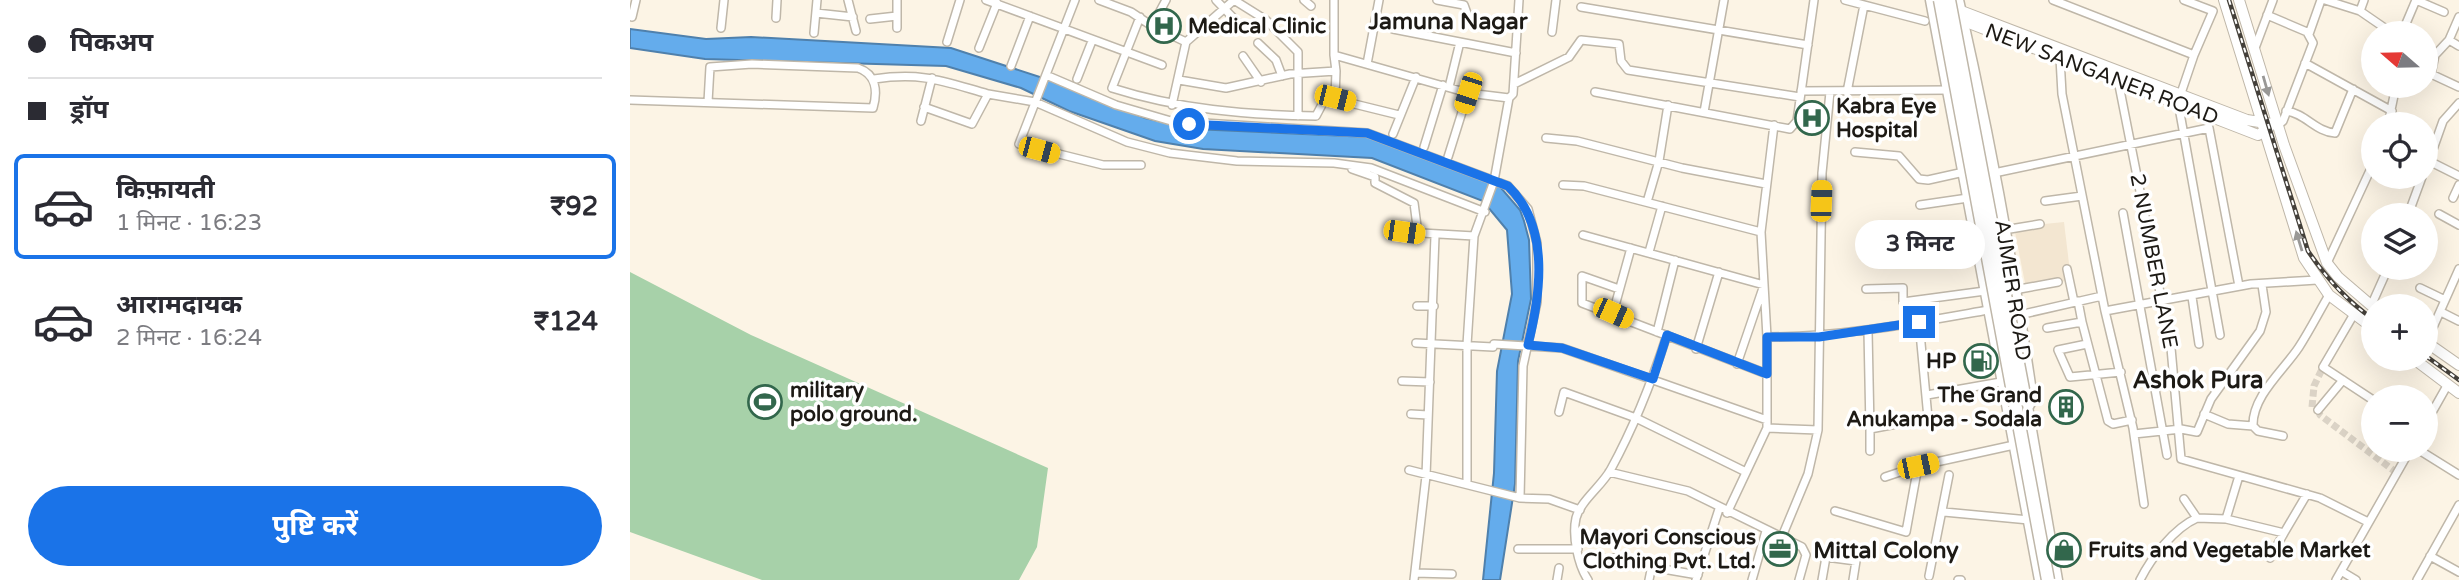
<!DOCTYPE html>
<html lang="hi">
<meta charset="utf-8">
<style>
:root{--surface:#fff;--page:#f2f2f3;--text:#2b2b33;--muted:#7c7c81;--line:#e1e1e2;--accent:#1a73e8}
body{margin:0;font-family:"Varela Round","Noto Sans Devanagari",sans-serif;background:var(--page);color:var(--text);height:100vh;display:flex;flex-direction:column;font-size:26px;white-space:nowrap}
*{box-sizing:border-box;margin:0}
p{font-size:23px;color:var(--muted)}
.icon{flex:none;width:38px;height:38px;fill:none;stroke:currentColor;stroke-width:2;stroke-linecap:round;stroke-linejoin:round}
.map{position:relative;flex:1;overflow:hidden}
.sheet{display:flex;flex-direction:column;background:var(--surface);width:630px}
.sheet>*{flex:none}
.top-card{display:grid;align-content:center;height:154px;padding:0 28px;background:var(--surface)}
.needle{width:46px;rotate:290deg}
.buttons{position:absolute;left:1731px;top:21px;display:grid;gap:14px}
.buttons a{display:grid;place-items:center;width:77px;height:77px;border-radius:50%;background:var(--surface);box-shadow:0 7px 28px #0002;font-size:35px}
.end{position:absolute;width:32px;height:32px;margin:-16px;border:9px solid #1a73e8;background:#fff;box-shadow:0 0 0 4px #fff}
.from{border-radius:50%}
.bubble{position:absolute;height:49px;border-radius:24px;background:var(--surface);box-shadow:0 7px 28px #0002;font-size:23px;font-weight:700;line-height:49px;text-align:center}
.car{position:absolute;width:21px;height:42px;margin:-21px -10px;border-radius:9px;box-shadow:0 0 5px 2px #0007;background:linear-gradient(#f5c518 24%,#345 0 40%,#f5c518 0 76%,#345 0 86%,#f5c518 0)}
.top-card b{display:flex;align-items:center;gap:24px;height:66px;font-size:26px}
.top-card b+b{border-top:2px solid var(--line)}
.top-card i{width:18px;height:18px;background:var(--text)}
ul{padding:0;list-style:none}
li{display:flex;align-items:center;gap:21px;height:105px;margin:0 14px 10px;padding:0 14px;border:4px solid transparent;border-radius:10px}
li div{flex:1}
li b{display:block;font-size:26px}
li em{font-style:normal;font-weight:700}
li.current{border-color:var(--accent)}
li>.icon{width:63px;height:63px;stroke-width:1.5}
.primary-button{display:flex;gap:14px;margin-top:auto;padding:14px 28px}
.primary-button a{flex:1;height:80px;border-radius:42px;background:var(--accent);color:#fff;font-size:28px;font-weight:700;line-height:80px;text-align:center}
main{display:flex;flex:1;min-height:0}
.map>svg:first-child{display:block}
</style>
<main>
<section class="sheet">
<div class="top-card">
<b><i class="from"></i>पिकअप</b>
<b><i></i>ड्रॉप</b>
</div>
<ul>
<li class="current"><svg class="icon" aria-label="car" viewBox="0 0 24 24"><path d="M5 17H2v-5l4-1 3-4h7l3 4 3 1v5h-3M9 17h6M6 11h13"/><circle cx="7" cy="17" r="2"/><circle cx="17" cy="17" r="2"/></svg><div><b>किफ़ायती</b><p>1 मिनट · 16:23</p></div><em>₹92</em></li>
<li><svg class="icon" aria-label="car" viewBox="0 0 24 24"><path d="M5 17H2v-5l4-1 3-4h7l3 4 3 1v5h-3M9 17h6M6 11h13"/><circle cx="7" cy="17" r="2"/><circle cx="17" cy="17" r="2"/></svg><div><b>आरामदायक</b><p>2 मिनट · 16:24</p></div><em>₹124</em></li>
</ul>
<div class="primary-button"><a>पुष्टि करें</a></div>
</section>
<div class="map">
<svg width="1829" height="580" viewBox="0 0 1829 580">
<rect width="100%" height="100%" fill="#fcf4e5"/>
<path fill="#f3e6d1" d="M1434,222L1441,280L1396,288L1384,227Z"/>
<path fill="#a7d1a9" d="M0,272L121,335L418,468L407,547L389,580H132L0,532Z"/>
<path fill="#64acec" stroke="#4f80ac" stroke-width="2" d="M0,29L76,39L121,37L321,48L419,80L515,118L563,129L739,137L866,182L890,210L894,221L899,240L901,299L888,361L885,484L870,580H853L864,473L867,371L882,294L877,230L853,201L742,158L573,149L525,141L439,111L391,88L316,66L75,59L0,48Z"/>
<g fill="none" stroke-linecap="round" stroke-linejoin="round">
<path stroke="#dbd3c6" stroke-width="7" stroke-dasharray="7 3.5" stroke-linecap="butt" d="M1682,407L1684,386L1693,367
M1688,410L1690,415L1767,473"/>
<g stroke="#bfb7a9" stroke-width="10">
<path id="street" d="M218,0L226,31
M356,0L532,65
M445,0L389,144L473,165H511
M469,0L501,12L522,26L536,0
M586,0L611,26
M674,0L681,6
M704,0V55L838,93L879,98L883,94L889,0
M807,0L834,5L839,19L888,23
M1215,0L1295,21
M1423,0L1564,55L1548,102L1590,335
M1554,0L1583,11L1564,55
M1695,0L1730,11L1762,33
M1786,0L1814,12
M951,7L1178,45
M1730,11L1734,0
M186,13L223,17
M1637,15L1677,32L1683,43L1653,121L1648,125
M2,17L6,0
M510,17L482,88C548,109 616,115 686,116L696,97L769,115
M146,18L147,0
M240,19L267,16
M522,26L556,42
M91,28L94,0
M267,28V0
M763,29L886,53
M922,32L926,0
M184,33L187,0
M1772,33L1786,0
M1679,34L1691,0
M1819,40L1829,17
M317,42L330,0
M628,43L646,60L652,76
M349,48L367,3
M1625,48L1643,0
M1796,52L1805,55L1819,40L1829,46
M1805,55L1801,74L1829,87
M613,56L631,82
M1430,58L1432,94L1475,311L1621,284L1687,280
M1675,63L1762,111
M737,64L749,0
M381,66L400,16
M416,75L486,105L541,121L737,133L878,186L898,209L907,243V302L893,366L890,498
M244,79C293,72 312,81 358,94
M447,79L462,41
M549,80L596,88L660,74L706,71L704,55
M1488,80L1541,348L1551,459L1690,498L1738,522
M884,84L939,57L951,40L989,44L991,61L998,70L1170,97
M819,87L830,42
M1171,91L1320,90
M965,92L1160,129L1167,121L1184,0
M1217,92L1234,5
M705,98L706,71
M0,100L243,108C248,91 246,74 228,68L122,64L80,67L78,102
M542,105L556,42L604,0L636,20L668,52V116
M294,107L342,124L358,94L405,102L497,142L540,153L607,161L704,163L741,168L855,212
M1656,111C1675,113 1686,132 1705,133L1723,89
M1074,112L1094,0
M291,121L302,78
M1758,124L1766,86
M763,134L786,77
M916,138L947,141L1052,168L1136,184
M794,147L813,85
M1225,152L1269,156L1289,179L1298,180L1334,172
M818,157L838,93
M1799,161L1829,176
M722,169L745,177V183L784,203L788,234
M1796,169L1813,121L1829,103
M1364,173L1579,128L1609,286
M933,185L954,186L1131,232
M1823,198L1829,185
M1415,201L1452,196
M1017,202L1029,161L1038,105
M1290,205L1338,198
M1493,213L1537,455
M1809,214L1829,225
M1778,215L1792,177
M1374,230L1410,224
M774,232L844,236
M953,235L1134,285L1107,364
M1298,249L1345,238
M1019,252L1032,206
M1697,263L1743,164
M1437,269L1444,302
M1790,288L1815,300
M989,289L952,276V303L1137,374
M1236,289L1273,288V302L1355,291
M1384,290L1428,282
M1562,297L1569,344
M787,306H804
M1741,306L1758,268
M1475,311L1503,428L1514,504
M1811,312L1829,321
M983,313L1001,248
M1724,314L1693,367L1743,400
M1389,315L1472,296
M1452,322L1478,421L1483,424L1502,420
M1417,328L1452,322L1448,301
M1238,331L1240,429L1298,418L1289,322
M1027,332L1045,260
M1137,337C1212,337 1284,323 1358,310
M786,343L863,347
M1796,343L1829,269
M864,344L932,348L1137,420
M1457,344L1428,350L1440,377L1491,372
M1066,349L1089,272
M772,381L800,382
M1297,395L1371,382
M1688,410L1713,380
M929,412L934,392L1006,418L1116,472
M781,414L798,415
M1574,414L1598,424L1623,426
M1796,423L1818,384
M1137,428L1188,430
M1504,434L1551,429L1567,432L1581,399L1630,331L1636,312L1632,285
M1653,436L1628,431L1623,426C1622,396 1654,370 1669,347C1680,330 1689,312 1699,295
M1789,450L1829,475
M1240,451V429
M779,470L890,498L919,499L950,510
M979,472L1058,491L1172,547L1176,555L1169,580
M1255,477L1288,466L1384,445
M837,483V345L844,236L864,181L879,98
M1205,511L1276,532L1288,466
M1314,512L1399,520
M1097,513L1137,428V337L1131,232L1144,125
M1567,518L1596,519L1654,533L1677,494
M1596,519L1609,476
M1151,539L1178,474L1188,430L1192,173L1200,92
M888,549H948
M1800,556L1829,572
M1640,558L1654,533
M950,561L984,558L1016,562L1021,570L1019,580
M1033,569L1068,575
M1711,571L1726,580
M785,573L822,574
M1299,576L1319,475
M784,580L796,476L805,236
M927,580L929,568
M958,580C948,565 942,536 946,518C951,500 972,486 981,469C1004,427 1022,381 1037,335
M1066,580L1089,509
M1122,580L1136,531
M1192,580L1196,557L1226,561L1223,580
M1328,580H1331
M1510,580C1521,558 1544,528 1567,518L1554,499
M1706,580L1780,450
M1787,580L1829,505"/>
</g>
<g stroke="#bfb7a9" stroke-width="12">
<path id="secondary" d="M1594,0L1674,258L1699,295L1743,328
M1609,0L1654,145L1697,263L1708,277L1743,307
M1326,9L1617,120L1648,125
M1325,23H1339L1628,135L1638,129
M1796,342L1829,365
M1784,359L1829,393"/>
</g>
<g stroke="#bfb7a9" stroke-width="15">
<path id="highway" d="M1302,0L1411,580
M1327,0C1357,132 1382,265 1401,399L1396,408
M1395,401L1426,580"/>
</g>
<use href="#street" stroke="#fff" stroke-width="7"/>
<use href="#secondary" stroke="#fff" stroke-width="10"/>
<use href="#highway" stroke="#fff" stroke-width="12"/>
<g stroke="#44403a" stroke-width="4.5">
<path id="rail" d="M1599,0L1678,251C1697,279 1716,300 1743,319
M1796,356L1829,380"/>
</g>
<use href="#rail" stroke="#fff" stroke-width="2" stroke-dasharray="5" stroke-linecap="butt"/>
<g stroke="#bfb7a9" stroke-width="15" stroke-linecap="butt">
<path id="highway-bridge" d="M1310,0L1418,580
M1319,0L1395,400"/>
</g>
<use href="#highway-bridge" stroke="#fff" stroke-width="12"/>
</g>
<defs><path id="oneway-solid" d="M-6-.8H1V-3.2L6.5 0L1 3.2V.8H-6Z" transform="scale(1.75)"/></defs>
<g fill="#999896">
<use href="#oneway-solid" transform="translate(1636 86) rotate(74)"/>
<use href="#oneway-solid" transform="translate(1669 241) rotate(-107)"/>
</g>
<g fill="none" stroke-linecap="round" stroke-linejoin="round">
<path stroke="#1a73e8" stroke-width="9" d="M559,124L737,133L878,186C920,226 911,293 898,345L932,348L1023,379L1037,335L1137,374V337H1189L1289,322"/>
</g>
<defs>
<g id="hospital-ring" transform="scale(1.75)"><circle r="9.5" fill="#fff" stroke="#32674c" stroke-width="1.5"/><path d="M-5-5h3v3.5h4V-5h3V5h-3V1.5h-4V5h-3Z" fill="#32674c"/></g>
<g id="fuel-ring" transform="scale(1.75)"><circle r="9.5" fill="#fff" stroke="#32674c" stroke-width="1.5"/><path d="M-5.5-6h7V0h2V4h1.3V-2.5L3-4.5l.8-.8L6-3V5H2.5V1h-1V6h-7ZM-4.2-4.7v3.2H.2V-4.7Z" fill="#32674c"/></g>
<g id="stadium-ring" transform="scale(1.75)"><circle r="9.5" fill="#fff" stroke="#32674c" stroke-width="1.5"/><path d="M0-5a6.5 5 0 1 0 0 10a6.5 5 0 1 0 0-10ZM-3.5-1.8h7v3.6h-7Z" fill="#32674c"/></g>
<g id="building-ring" transform="scale(1.75)"><circle r="9.5" fill="#fff" stroke="#32674c" stroke-width="1.5"/><path d="M-4-6H4V6H1V3H-1V6H-4ZM-2.5-4.3h1.7v1.8h-1.7ZM.8-4.3h1.7v1.8H.8ZM-2.5-1h1.7V.8h-1.7ZM.8-1h1.7V.8H.8Z" fill="#32674c"/></g>
<g id="office-ring" transform="scale(1.75)"><circle r="9.5" fill="#fff" stroke="#32674c" stroke-width="1.5"/><path d="M-6-3h4V-5.5h4V-3h4V5H-6ZM-1-4.5V-3h2v-1.5ZM-6 0V1H6V0Z" fill="#32674c"/></g>
<g id="shop-ring" transform="scale(1.75)"><circle r="9.5" fill="#fff" stroke="#32674c" stroke-width="1.5"/><path d="M-5-2.5h2.3a2.7 3.5 0 0 1 5.4 0H5L5.5 6h-11ZM-1.5-2.5h3a1.5 2.3 0 0 0-3 0Z" fill="#32674c"/></g>
</defs>
<g fill-rule="evenodd">
<use href="#hospital-ring" x="534" y="26"/>
<use href="#hospital-ring" x="1182" y="118"/>
<use href="#fuel-ring" x="1351" y="361"/>
<use href="#stadium-ring" x="135" y="402"/>
<use href="#building-ring" x="1436" y="407"/>
<use href="#office-ring" x="1150" y="549"/>
<use href="#shop-ring" x="1434" y="550"/>
</g>
<g text-anchor="middle" stroke-width="7" stroke-linejoin="round" paint-order="stroke">
<g font-size="21" font-weight="bold" fill="#1d1a15" stroke="#fff" text-anchor="start">
<text x="558" y="33">Medical Clinic</text>
<text x="1206" y="113">Kabra Eye<tspan x="1206" dy="24">Hospital</tspan></text>
<text x="1326" y="368" text-anchor="end">HP</text>
<text x="160" y="397">military<tspan x="160" dy="24">polo ground.</tspan></text>
<text x="1412" y="402" text-anchor="end">The Grand<tspan x="1412" dy="24">Anukampa - Sodala</tspan></text>
<text x="1126" y="544" text-anchor="end">Mayori Conscious<tspan x="1126" dy="24">Clothing Pvt. Ltd.</tspan></text>
<text x="1458" y="557">Fruits and Vegetable Market</text>
</g>
<g font-size="21" fill="#1d1a15" stroke="#fff">
<text transform="translate(1472 74) rotate(21)" y="7">NEW SANGANER ROAD</text>
<text transform="translate(1524 261) rotate(79)" y="7">2 NUMBER LANE</text>
<text transform="translate(1383 290) rotate(81)" y="7">AJMER ROAD</text>
</g>
<g font-size="23" font-weight="bold" fill="#1d1a15" stroke="#fff">
<text x="818" y="29">Jamuna Nagar</text>
<text x="1256" y="558">Mittal Colony</text>
</g>
<g font-size="24" font-weight="bold" fill="#1d1a15" stroke="#fff">
<text x="1568" y="388">Ashok Pura</text>
</g>
</g>
</svg>
<div class="buttons">
<a><svg class="needle" viewBox="-14 -14 28 28"><path d="M0-13l5 13h-10z" fill="#e53935"/><path d="M0 13l5-13h-10z" fill="#7c7c81"/></svg></a>
<a><svg class="icon" aria-label="locate" viewBox="0 0 24 24"><circle cx="12" cy="12" r="6"/><path d="M12 2v4M12 18v4M2 12h4M18 12h4"/></svg></a>
<a><svg class="icon" aria-label="layers" viewBox="0 0 24 24"><path d="M12 4l9 5-9 5-9-5zM3 14l9 5 9-5"/></svg></a>
<a>+</a>
<a>−</a>
</div>
<i class="end from" style="left:559px;top:124px"></i>
<i class="end" style="left:1289px;top:322px"></i>
<div class="bubble" style="left:1225px;top:220px;width:130px">3 मिनट</div>
<i class="car" style="left:838px;top:93px;rotate:198deg"></i>
<i class="car" style="left:705px;top:98px;rotate:104deg"></i>
<i class="car" style="left:409px;top:150px;rotate:105deg"></i>
<i class="car" style="left:1191px;top:201px;rotate:2deg"></i>
<i class="car" style="left:774px;top:232px;rotate:98deg"></i>
<i class="car" style="left:983px;top:313px;rotate:114deg"></i>
<i class="car" style="left:1288px;top:466px;rotate:78deg"></i>
</div>
</main>
